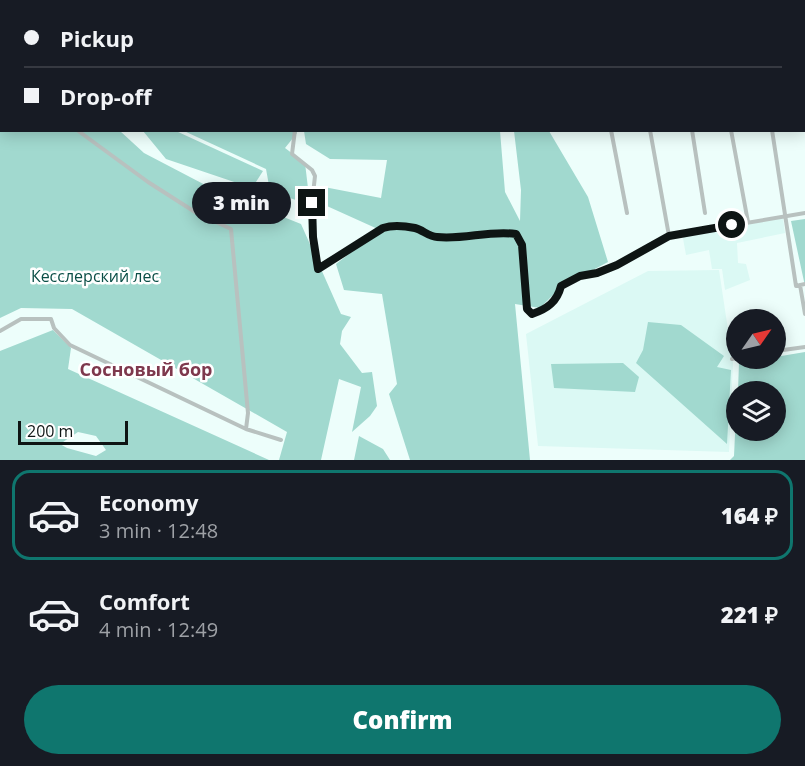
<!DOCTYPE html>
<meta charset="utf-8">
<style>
:root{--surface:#171b24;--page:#242831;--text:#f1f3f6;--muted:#9ea1a6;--line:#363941;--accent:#0f766e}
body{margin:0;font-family:"Open Sans",sans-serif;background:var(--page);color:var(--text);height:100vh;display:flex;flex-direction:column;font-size:22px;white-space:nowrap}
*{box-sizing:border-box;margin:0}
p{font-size:20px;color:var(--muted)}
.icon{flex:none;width:33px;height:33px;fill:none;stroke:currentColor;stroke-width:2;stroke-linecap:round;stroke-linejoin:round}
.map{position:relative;height:460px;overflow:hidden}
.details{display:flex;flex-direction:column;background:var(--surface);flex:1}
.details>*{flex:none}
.top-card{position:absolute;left:0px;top:0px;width:806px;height:132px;box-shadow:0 3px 15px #0003;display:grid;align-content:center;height:132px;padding:0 24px;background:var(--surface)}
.needle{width:39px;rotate:56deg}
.buttons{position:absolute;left:726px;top:309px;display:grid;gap:12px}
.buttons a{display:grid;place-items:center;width:60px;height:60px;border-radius:50%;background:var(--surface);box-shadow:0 3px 15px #0003;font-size:30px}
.scale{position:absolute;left:18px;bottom:15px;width:110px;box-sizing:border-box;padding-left:6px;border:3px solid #0e1514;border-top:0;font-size:16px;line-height:21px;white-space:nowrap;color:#0e1514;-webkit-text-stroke:4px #fff;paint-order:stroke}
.end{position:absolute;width:27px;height:27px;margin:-14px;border:8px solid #0e1514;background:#fff;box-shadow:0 0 0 3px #fff}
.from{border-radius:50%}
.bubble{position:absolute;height:42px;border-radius:21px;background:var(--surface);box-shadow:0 3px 15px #0003;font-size:20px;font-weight:800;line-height:42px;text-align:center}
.top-card b{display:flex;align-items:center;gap:21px;height:57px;font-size:22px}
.top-card b+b{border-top:2px solid var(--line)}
.top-card i{width:15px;height:15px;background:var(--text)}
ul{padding:10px 0 0;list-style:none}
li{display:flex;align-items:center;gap:18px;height:90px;margin:0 12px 9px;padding:0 12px;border:3px solid transparent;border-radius:18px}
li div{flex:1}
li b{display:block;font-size:22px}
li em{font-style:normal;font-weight:800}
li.on{border-color:var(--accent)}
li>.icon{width:54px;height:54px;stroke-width:1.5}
.button{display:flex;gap:12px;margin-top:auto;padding:12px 24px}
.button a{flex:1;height:69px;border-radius:36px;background:var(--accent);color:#fff;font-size:24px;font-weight:800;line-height:69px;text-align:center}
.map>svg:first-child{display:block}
</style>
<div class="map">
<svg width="805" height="460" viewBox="0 0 805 460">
<rect width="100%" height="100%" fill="#edfefb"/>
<path fill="#dbf9f4" d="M783,218L785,233L737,243L738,263L746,264L750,280L725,290L722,269H712L709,250L686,255L682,233Z
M719,270L733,363L729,452L538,446L526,334L648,271Z"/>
<path fill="#a1d9cf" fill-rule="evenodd" d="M165,0H530L531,1L176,2Z
M0,31H1L2,130L120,131L144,153L211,188L301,224L341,314L351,317L342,331L340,344L362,373L372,372L377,406L370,416L352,432L361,387L339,379L321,460H279L287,432L72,309L21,308L0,318Z
M143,131H176L263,171L252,188L166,159Z
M184,131H296L297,133L285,148L305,163L310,205L270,191L266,169Z
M304,131H500L505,192L520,221L521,190L514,131H549L588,197L608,262L561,287L540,308L515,304L530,460H410L389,394L397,384L382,294L344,290L336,264L380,230L318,202L324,187L381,198L387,160L330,159L306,144Z
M805,219V286L791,221Z
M648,322L681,325L724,356L717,367L731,370L727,444L636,363L643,350Z
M53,330L71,348L68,369L269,460H0V351ZM78,432L96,436L106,450L96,456L67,448L60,444Z
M805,352V460H730L734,456L736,413V430H776V392L738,391L739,363Z
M623,363L639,377L635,392L554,388L551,364Z
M359,436L383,449L390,460H354Z"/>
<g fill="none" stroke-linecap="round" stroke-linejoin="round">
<path stroke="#b8c1bf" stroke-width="4" d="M552,0V2
M594,0V2
M634,0V2
M680,0L681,2
M721,0V2
M757,0L758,2
M804,38H805
M0,62L2,64
M77,130L148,182L195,212L231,229L248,413L246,429
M295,130L292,154L312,170L315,176L312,203L313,237L318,269L383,228C392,225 405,226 415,228C423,230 429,237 437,237C464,240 489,230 516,234L522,245L527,309L532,314C547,309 556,302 561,287L580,276L597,273L617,265L669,236L805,213
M611,130L627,213
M650,130L669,236
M692,130L705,213
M731,130L748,222
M772,130L796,286L805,284
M800,285L805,314
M0,331L21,319H51L54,328L70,345L246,429L281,440
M776,351L805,347
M732,359L736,358"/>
</g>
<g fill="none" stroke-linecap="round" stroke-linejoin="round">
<path stroke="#0e1514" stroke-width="8" d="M312,203L313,237L318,269L383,228C392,225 405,226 415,228C423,230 429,237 437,237C464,240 489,230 516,234L522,245L527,309L532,314C547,309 557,302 561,286L580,276L597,273L617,265L669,236L732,225"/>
</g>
<g text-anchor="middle" stroke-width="5" stroke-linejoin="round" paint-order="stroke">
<g font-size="16" fill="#0a4e46" stroke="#fff">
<text x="95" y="282">Кесслерский лес</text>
</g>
<g font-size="18" font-weight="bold" fill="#7e384d" stroke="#fff">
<text x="146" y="376">Сосновый бор</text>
</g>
</g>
</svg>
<div class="buttons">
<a><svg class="needle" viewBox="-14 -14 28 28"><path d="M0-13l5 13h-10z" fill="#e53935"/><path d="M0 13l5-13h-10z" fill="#9ea1a6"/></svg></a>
<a><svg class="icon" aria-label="layers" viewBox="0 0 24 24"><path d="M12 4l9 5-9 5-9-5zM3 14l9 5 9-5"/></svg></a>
</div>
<div class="scale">200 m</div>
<i class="end from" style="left:732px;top:225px"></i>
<i class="end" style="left:312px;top:203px"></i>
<div class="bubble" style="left:192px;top:182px;width:99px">3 min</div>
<div class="top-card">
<b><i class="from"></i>Pickup</b>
<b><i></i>Drop-off</b>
</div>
</div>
<section class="details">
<ul>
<li class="on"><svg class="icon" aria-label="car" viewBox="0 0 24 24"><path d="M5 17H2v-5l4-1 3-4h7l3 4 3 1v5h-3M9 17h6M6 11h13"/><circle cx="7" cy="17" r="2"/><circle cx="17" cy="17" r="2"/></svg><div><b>Economy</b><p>3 min · 12:48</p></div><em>164 ₽</em></li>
<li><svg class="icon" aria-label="car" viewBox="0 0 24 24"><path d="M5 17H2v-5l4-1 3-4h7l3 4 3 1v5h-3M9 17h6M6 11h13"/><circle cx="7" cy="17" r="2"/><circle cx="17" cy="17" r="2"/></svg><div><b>Comfort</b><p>4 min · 12:49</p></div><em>221 ₽</em></li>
</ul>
<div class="button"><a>Confirm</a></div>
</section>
